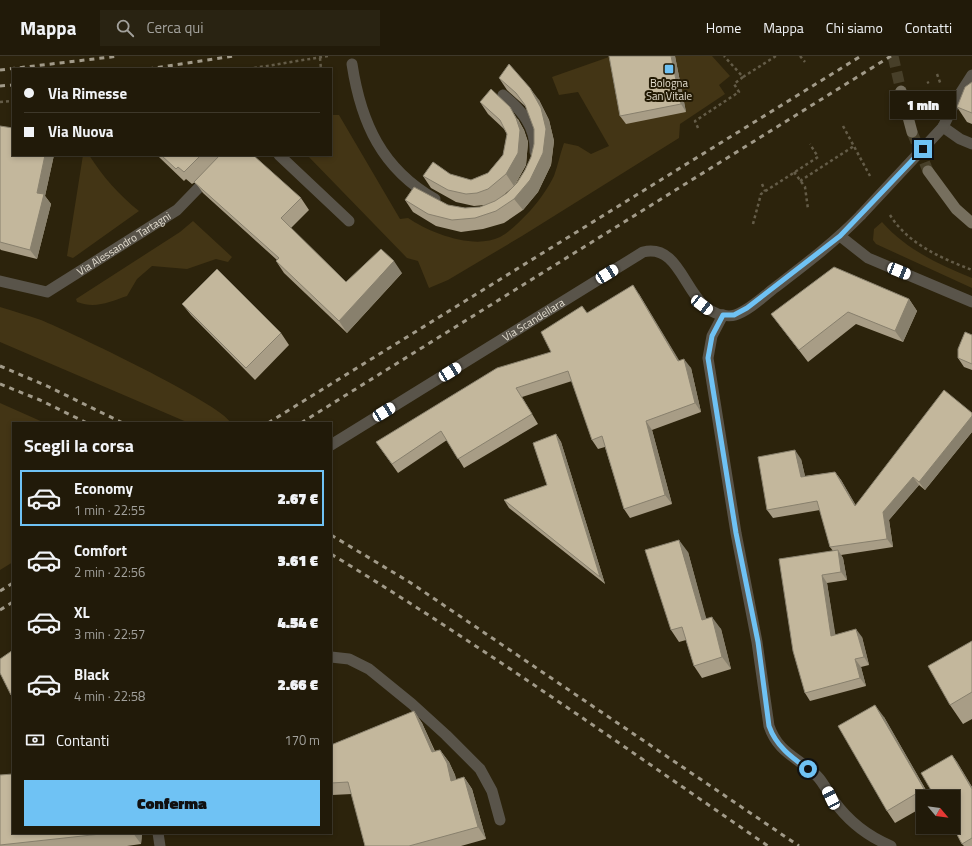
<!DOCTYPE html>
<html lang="it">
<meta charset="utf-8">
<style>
:root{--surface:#211a09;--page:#292312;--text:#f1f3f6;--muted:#a2a19c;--line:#3e382a;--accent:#6fc2f4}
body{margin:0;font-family:"Titillium Web",sans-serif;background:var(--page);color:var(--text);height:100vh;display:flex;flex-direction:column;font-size:15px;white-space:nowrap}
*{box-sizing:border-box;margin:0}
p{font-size:13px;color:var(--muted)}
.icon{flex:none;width:22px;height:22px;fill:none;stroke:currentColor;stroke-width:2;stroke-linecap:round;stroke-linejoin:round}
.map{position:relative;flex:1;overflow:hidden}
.panel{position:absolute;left:12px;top:366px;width:320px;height:412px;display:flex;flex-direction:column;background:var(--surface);border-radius:0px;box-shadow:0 2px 6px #0003,0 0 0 1px var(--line)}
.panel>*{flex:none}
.guide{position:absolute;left:12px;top:12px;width:320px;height:88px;border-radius:0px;box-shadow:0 2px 6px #0003,0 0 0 1px var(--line);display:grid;align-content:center;height:88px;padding:0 12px;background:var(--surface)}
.needle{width:26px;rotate:119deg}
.buttons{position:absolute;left:916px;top:734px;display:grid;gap:8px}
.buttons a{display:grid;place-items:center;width:44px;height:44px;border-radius:0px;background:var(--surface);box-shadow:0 2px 6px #0003,0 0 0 1px var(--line);font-size:20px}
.end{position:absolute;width:18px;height:18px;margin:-9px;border:5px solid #6fc2f4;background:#111;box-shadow:0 0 0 2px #111}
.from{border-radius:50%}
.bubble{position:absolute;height:28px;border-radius:0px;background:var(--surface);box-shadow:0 2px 6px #0003,0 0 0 1px var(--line);font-size:13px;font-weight:800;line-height:28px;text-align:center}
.car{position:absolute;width:12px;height:24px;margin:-12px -6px;border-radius:5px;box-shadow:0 0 3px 1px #0007;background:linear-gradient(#fff 24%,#345 0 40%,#fff 0 76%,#345 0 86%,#fff 0)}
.guide b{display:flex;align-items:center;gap:14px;height:38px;font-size:15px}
.guide b+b{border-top:1px solid var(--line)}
.guide i{width:10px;height:10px;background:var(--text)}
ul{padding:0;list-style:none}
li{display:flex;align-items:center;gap:12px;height:56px;margin:0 8px 6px;padding:0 4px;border:2px solid transparent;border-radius:0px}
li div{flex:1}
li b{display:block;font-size:15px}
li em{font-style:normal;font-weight:800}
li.on{border-color:var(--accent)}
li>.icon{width:36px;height:36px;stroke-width:1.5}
h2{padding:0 12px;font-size:18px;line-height:48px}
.pay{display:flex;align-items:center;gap:10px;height:44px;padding:0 12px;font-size:15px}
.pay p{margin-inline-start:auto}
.cta{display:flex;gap:8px;margin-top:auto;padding:8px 12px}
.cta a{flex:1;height:46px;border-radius:0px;background:var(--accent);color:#111;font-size:16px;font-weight:800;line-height:46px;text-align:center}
header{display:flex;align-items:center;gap:24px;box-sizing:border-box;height:56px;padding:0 20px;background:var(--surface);border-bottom:1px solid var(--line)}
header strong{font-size:19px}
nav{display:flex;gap:22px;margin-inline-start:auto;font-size:14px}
.search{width:280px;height:36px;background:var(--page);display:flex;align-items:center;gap:10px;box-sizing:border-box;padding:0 14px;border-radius:0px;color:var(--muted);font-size:15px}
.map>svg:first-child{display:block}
</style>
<header>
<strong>Mappa</strong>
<div class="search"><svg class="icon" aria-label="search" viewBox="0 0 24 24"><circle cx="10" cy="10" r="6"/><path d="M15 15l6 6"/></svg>Cerca qui</div>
<nav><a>Home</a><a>Mappa</a><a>Chi siamo</a><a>Contatti</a></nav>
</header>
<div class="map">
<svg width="972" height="790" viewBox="0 0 972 790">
<rect width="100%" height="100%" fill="#2c230c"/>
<path fill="#433515" d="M675,0H712L730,20L719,29L725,38L680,68L679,82L522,180L448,224L429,232L418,205L407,202L307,99H331V59H339L400,163L408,162C430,177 474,194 500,181C511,175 521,164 530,155C539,145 548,132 554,120C558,109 560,98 564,87L578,90L591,98L609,90L578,36L559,39L552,21L609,1L614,8L686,56Z
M83,99H89C103,121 119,139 139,155L73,202L67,200Z
M193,165L232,201L228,206L216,203L187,213L152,210L137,223L127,240C109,246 96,253 77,246L76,243L180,176Z
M882,166C907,194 938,208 972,222V232L876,188L873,184L874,173Z
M0,251C13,255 27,259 41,264C70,276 220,347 231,367H189L0,286Z
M0,347L45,367H13V506L0,514Z"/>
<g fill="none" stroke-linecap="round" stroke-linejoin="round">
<path stroke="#473f29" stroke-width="11" stroke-dasharray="11 5.5" stroke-linecap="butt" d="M893,0L901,35
M912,76L928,115"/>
<path stroke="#645c48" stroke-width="2.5" stroke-dasharray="3 3" stroke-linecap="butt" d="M800,0L805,6
M320,2L321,13
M248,13L328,0
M937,18L941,29
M743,21L776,0
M927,27L929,26
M0,46L13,45
M843,70L870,120
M698,72L695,65L739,36L734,28L743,21L724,0
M794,116L805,131L808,153
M800,125L854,90
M762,128L765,135
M890,159C908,188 941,202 972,214
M753,168L761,138L818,101L810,88"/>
<g stroke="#59544a" stroke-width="11">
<path d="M352,8C361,67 382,113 435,143"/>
<path d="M503,39C522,54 536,71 535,96"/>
<path d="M943,71L960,83L972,88"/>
<path d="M279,99L349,165"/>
<path id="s1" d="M0,225L47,236L177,154L208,122"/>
<path d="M331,601L349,603L369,613L412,648L446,679L480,713L492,735L500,764"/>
</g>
<g stroke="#59544a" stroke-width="11">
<path d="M943,71L956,44L972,19"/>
<path d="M840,180L868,202L972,246"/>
<path d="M723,259L712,280L708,302L736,477L757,586L769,670C778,697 798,701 817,720C824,727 828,737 834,745C849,766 867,780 891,790"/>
<path id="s2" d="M331,389L643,196C684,186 685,254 723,259C726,260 732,260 735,259C748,255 762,242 773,233C803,210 834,187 861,159"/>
<path d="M158,777L160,790"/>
</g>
<path stroke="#766f5e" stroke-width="11" d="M901,35L912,76
M928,115L956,153L972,167"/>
<path stroke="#a19a89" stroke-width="3" stroke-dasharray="5 5" stroke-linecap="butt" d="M148,13L233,0
M0,14L119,0
M0,30L13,29
M0,310L47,330L123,367
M0,328L40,344L87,367
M268,367L861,0
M301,367L891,0
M331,479L411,527L799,790
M331,498C481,589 624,691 768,790
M0,535L13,527
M0,554L13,546"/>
<path stroke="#59544a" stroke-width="11" d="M861,159L943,71"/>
</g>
<path fill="#a89d86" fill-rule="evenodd" d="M609,0H675L686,56L626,68L620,60Z
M499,22L539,44L549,64L554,85L551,109L538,136L523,154L504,167L483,173L461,176L436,170L413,156L405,144L448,149L465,152L480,151L485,149L474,150L456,146L431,132L423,120L450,118L471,124L488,117L503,99L507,78L504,73L488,58L480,46L518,63L524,74L528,86L526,109L515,129L525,114L531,101L534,88V73L526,51L507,34ZM512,132L507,137L500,142Z
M972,26V68L967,66L957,51Z
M0,70L13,99H54L45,140L51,148L37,203L1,194L0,193Z
M157,99H253L301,142L309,154L291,172L346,226L402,217L347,277L284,217L276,205L277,204L203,137L195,126L192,128L186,123L184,125L160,102Z
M639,238L679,305L691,312L701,356L652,374L672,448L630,462L624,453L605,391L598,393L592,384L572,325L522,341L538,368L464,412L447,384L398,417L376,386L551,296L587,257Z
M909,243L917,255L903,286L856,268L808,306L771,258Z
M182,248L281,277L289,289L255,324L191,259Z
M972,279V314L964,311L958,302Z
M972,357V376L925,434L919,429L889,464L893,491L841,499L843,502L847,524L827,527L835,579L862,581L869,609L861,611L866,630L810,645L805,637L779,503L833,495L830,491L820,454L773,462L767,454L801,403L805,420L835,416L841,424L856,450Z
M556,378L561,386L605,528L509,452L504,444L547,429Z
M688,496L706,563L721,573L731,613L702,622L694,610L686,584L679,586L671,574Z
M972,585V663L963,668L950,649Z
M414,655L422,667L435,695L440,694L449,706L455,719L456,724L464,721L472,733L486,783L461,790H365L352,738L332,739L331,737V689Z
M884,661L930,741H923V751L895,767L887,755Z
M952,699L957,706L972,731V790H964L962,788Z
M0,719L13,777H142L141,788L127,790H0Z"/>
<path fill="#88806d" d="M671,0H675L686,56L681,48Z
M530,32L539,44L549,64L554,85L551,109L538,136L523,154L514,143L546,73Z
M510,51L524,74L528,86L526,109L514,130L506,118Z
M45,99H54L45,140L51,148L37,203L30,194L37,137Z
M394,205L402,217L347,277L339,265Z
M633,229L639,238L685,314L678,305Z
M909,243L917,255L903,286L895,275Z
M684,303L691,312L701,356L695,347Z
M972,360V376L925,434L919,426Z
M646,365L652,374L672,448L665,439Z
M556,378L561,386L605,528L600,521Z
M795,394L801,403L807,429L801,421Z
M835,416L841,424L861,458L855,450Z
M913,421L919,429L889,464L893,491L887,483L883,456Z
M679,484L688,496L710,576L702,564Z
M838,494L843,502L847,524L841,516Z
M822,519L827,527L837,588L831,580Z
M712,561L721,573L731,613L722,601Z
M856,573L862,581L869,609L864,601Z
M855,603L861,611L866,630L860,622Z
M875,649L884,661L930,741L924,733Z
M414,655L422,667L440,708L432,696Z
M440,694L449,706L455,719L460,737L451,725Z
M952,699L957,706L972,731V733Z
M464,721L472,733L486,783L478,771Z
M133,777H142L141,788Z"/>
<path fill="#c3b79c" stroke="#88806d" d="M609,0H671L681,48L620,60Z
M509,8L530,32L541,52L546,73L543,97L530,124L514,143L496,155L475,162L452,164L428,158L405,144L414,131L448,149L465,152L480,151L495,145L507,137L517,127L525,114L531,101L534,88V73L525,49L516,37L499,22Z
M972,26V57L957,51L965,31Z
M491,33L510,51L516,62L520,74L518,97L506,118L488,133L477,137L466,138L448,134L423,120L433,106L450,118L471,124L488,117L503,99L507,78L500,64L480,46Z
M0,70L13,72V99H45L37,137L44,138L30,194L0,186Z
M161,99H201L184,116L178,111L176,113Z
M220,99H253L301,142L281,162L346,226L381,193L394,205L339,265L276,205L279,202L194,126Z
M834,211L909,243L895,275L848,256L799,294L771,258Z
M217,213L281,277L246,312L182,248Z
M633,229L678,305L684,303L695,347L646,365L665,439L624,453L602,380L592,384L568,315L516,332L532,358L458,403L441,375L392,408L376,386L497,312L551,296L541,276L582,250L587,257Z
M965,276L972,279V308L958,302V293Z
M944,334L972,357V360L919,426L913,421L883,456L887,483L830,491L817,445L767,454L758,401L795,394L801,421L835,416L855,450Z
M556,378L600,521L504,444L547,429L533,387Z
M679,484L702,564L712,561L722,601L694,610L682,571L671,574L645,494Z
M838,494L841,516L822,519L831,580L856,573L864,601L855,603L860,622L805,637L793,595L779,503Z
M972,585V636L950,649L928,610Z
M13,594V638L11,639L0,617V603Z
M875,649L924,733L887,755L838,670Z
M414,655L432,696L440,694L447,707L451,725L464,721L478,771L409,790H365L348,726L331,727V689Z
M952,699L972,733V782L962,788L953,771V741H935L921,717Z
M13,718V777H110L0,789V719Z"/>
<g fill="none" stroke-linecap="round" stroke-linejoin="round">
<path stroke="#6fc2f4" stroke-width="5" d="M808,713C791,701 776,690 769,670L758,586L736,477L708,302L712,280L723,259H734L747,252L840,180L923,93"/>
</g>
<rect fill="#6fc2f4" stroke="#221903" stroke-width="1.5" x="664" y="8" width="10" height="10" rx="2"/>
<g text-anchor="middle" stroke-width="4" stroke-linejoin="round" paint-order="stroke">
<g font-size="11" fill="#e2dcce" stroke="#221903">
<text x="669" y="31">Bologna<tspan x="669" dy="13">San Vitale</tspan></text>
</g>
<g font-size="11" fill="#e2dcce" stroke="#221903">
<text dy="4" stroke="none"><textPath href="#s1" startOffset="139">Via Alessandro Tartagni</textPath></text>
<text dy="4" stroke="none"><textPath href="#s2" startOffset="238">Via Scandellara</textPath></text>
</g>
</g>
</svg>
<div class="buttons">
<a><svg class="needle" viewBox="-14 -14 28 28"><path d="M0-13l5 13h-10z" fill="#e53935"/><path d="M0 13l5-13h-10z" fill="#a2a19c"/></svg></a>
</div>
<i class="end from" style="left:808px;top:713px"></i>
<i class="end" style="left:923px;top:93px"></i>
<div class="bubble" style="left:890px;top:35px;width:66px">1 min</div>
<i class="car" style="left:899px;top:215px;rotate:112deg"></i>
<i class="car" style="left:607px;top:218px;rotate:58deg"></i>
<i class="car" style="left:702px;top:249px;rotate:128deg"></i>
<i class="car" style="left:450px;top:316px;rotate:58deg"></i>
<i class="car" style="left:384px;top:356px;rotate:58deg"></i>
<i class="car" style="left:831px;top:742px;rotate:334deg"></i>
<div class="guide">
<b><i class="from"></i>Via Rimesse</b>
<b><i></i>Via Nuova</b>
</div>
<section class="panel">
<h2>Scegli la corsa</h2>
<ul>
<li class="on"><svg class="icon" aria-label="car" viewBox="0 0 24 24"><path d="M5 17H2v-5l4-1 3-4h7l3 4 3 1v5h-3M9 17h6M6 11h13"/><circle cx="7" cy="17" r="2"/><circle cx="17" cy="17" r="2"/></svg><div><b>Economy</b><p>1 min · 22:55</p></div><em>2.67 €</em></li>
<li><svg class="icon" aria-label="car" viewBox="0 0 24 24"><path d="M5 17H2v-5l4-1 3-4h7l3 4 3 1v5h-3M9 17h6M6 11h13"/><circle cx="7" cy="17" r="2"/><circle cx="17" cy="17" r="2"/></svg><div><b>Comfort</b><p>2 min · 22:56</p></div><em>3.61 €</em></li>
<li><svg class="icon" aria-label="car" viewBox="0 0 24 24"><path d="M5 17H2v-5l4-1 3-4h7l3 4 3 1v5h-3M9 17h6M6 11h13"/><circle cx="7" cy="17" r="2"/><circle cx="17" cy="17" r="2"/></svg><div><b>XL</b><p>3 min · 22:57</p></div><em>4.54 €</em></li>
<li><svg class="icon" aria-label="car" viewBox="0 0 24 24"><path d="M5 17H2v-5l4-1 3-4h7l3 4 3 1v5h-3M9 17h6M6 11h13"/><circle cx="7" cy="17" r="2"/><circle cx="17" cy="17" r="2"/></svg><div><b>Black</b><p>4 min · 22:58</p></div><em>2.66 €</em></li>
</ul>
<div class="pay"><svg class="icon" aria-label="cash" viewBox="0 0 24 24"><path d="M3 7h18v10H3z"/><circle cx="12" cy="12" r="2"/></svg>Contanti<p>170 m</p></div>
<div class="cta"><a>Conferma</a></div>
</section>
</div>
